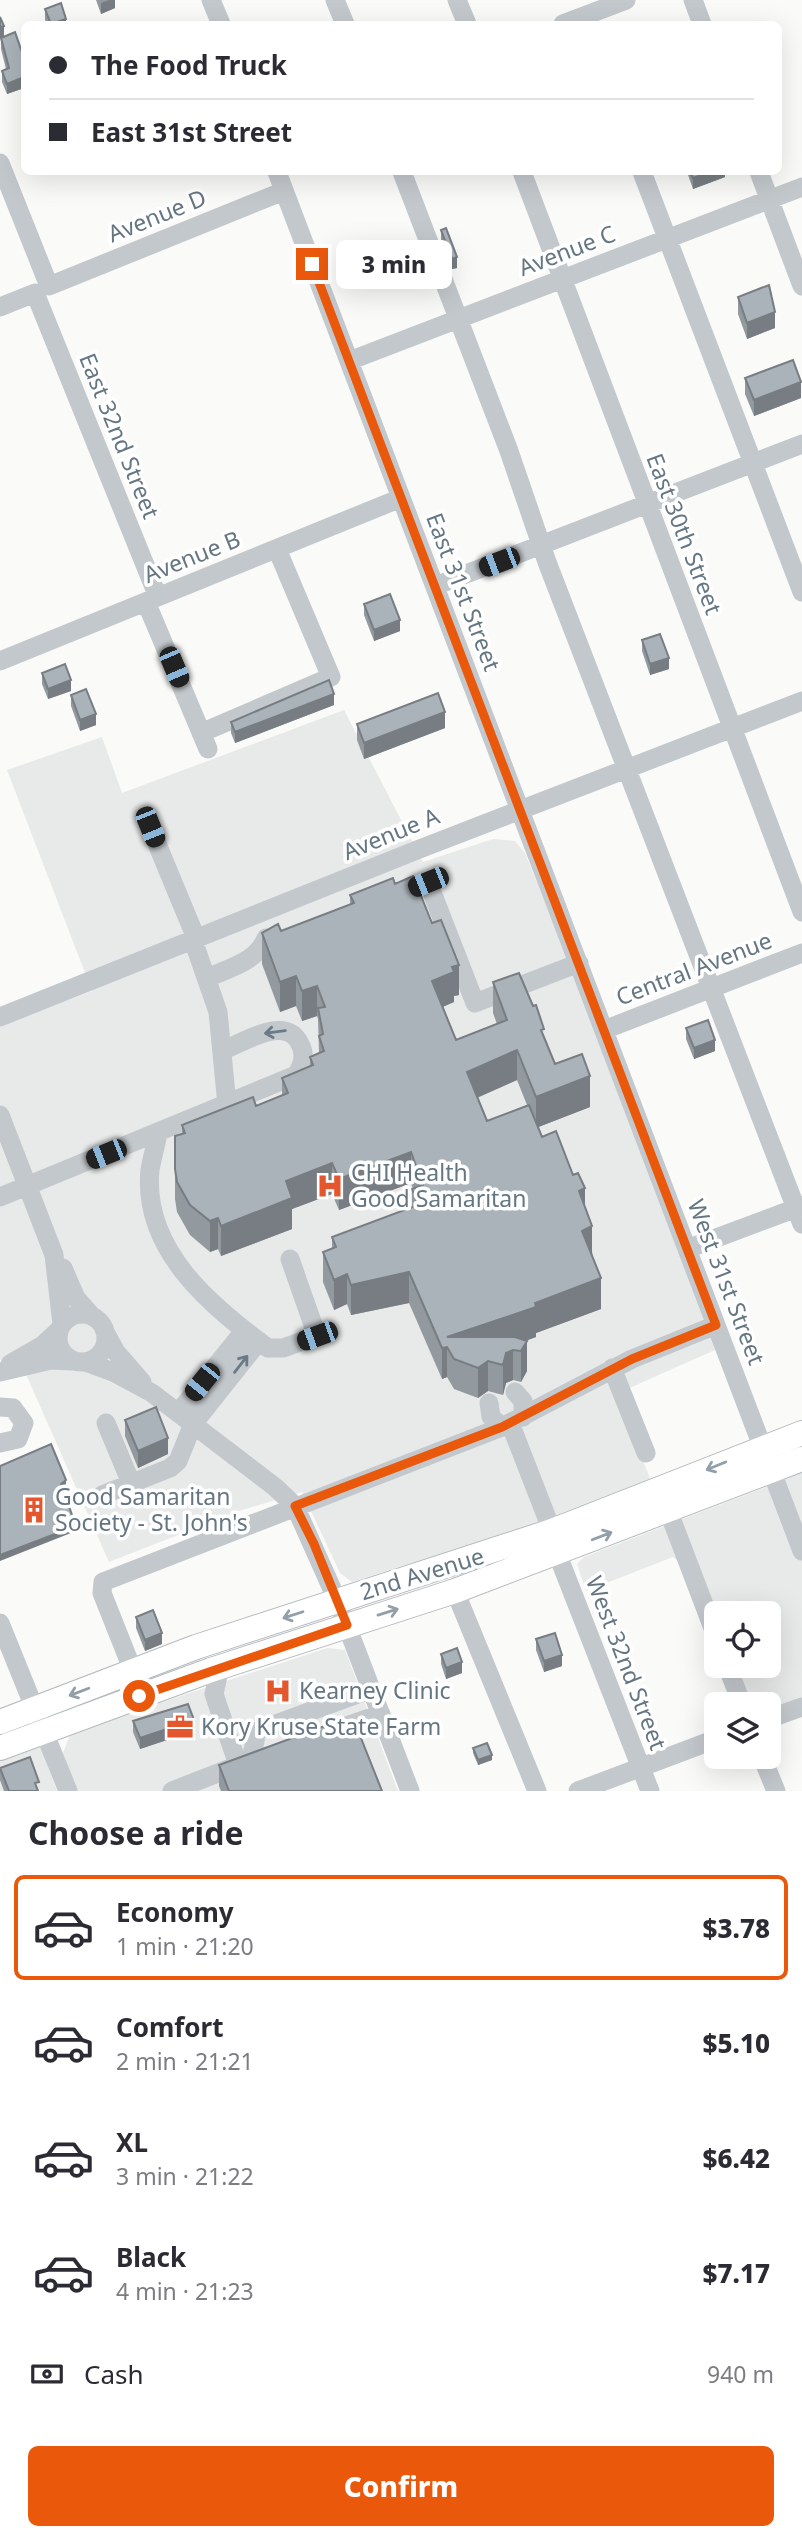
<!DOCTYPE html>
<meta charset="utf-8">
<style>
:root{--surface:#fff;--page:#f2f2f3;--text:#2b2b33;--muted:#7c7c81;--line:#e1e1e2;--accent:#ea580c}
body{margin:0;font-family:"Noto Sans",sans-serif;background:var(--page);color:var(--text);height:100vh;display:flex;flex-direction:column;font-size:26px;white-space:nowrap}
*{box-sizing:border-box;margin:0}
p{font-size:23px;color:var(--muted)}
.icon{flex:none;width:38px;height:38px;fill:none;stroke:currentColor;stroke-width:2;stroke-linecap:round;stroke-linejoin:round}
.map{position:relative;height:1791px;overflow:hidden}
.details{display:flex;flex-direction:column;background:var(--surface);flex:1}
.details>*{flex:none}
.hud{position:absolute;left:21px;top:21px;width:761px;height:154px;border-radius:10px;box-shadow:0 7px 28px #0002;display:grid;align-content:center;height:154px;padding:0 28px;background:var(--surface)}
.tools{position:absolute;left:704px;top:1601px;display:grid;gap:14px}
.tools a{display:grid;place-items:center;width:77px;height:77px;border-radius:10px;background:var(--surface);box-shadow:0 7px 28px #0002;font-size:35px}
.end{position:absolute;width:32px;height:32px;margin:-16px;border:9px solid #ea580c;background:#fff;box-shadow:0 0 0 4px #fff}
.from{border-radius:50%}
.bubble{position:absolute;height:49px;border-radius:10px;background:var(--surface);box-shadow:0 7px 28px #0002;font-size:23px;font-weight:800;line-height:49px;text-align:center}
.car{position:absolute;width:21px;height:42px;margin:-21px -10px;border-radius:9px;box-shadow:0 0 5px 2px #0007;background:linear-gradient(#222 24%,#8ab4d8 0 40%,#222 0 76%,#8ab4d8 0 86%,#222 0)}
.hud b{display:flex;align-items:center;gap:24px;height:66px;font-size:26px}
.hud b+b{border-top:2px solid var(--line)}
.hud i{width:18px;height:18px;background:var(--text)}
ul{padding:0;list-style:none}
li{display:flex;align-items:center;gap:21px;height:105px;margin:0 14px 10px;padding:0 14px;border:4px solid transparent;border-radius:10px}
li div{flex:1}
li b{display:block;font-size:26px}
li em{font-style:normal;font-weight:800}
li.selected{border-color:var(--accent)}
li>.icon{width:63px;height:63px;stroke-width:1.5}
h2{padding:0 28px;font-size:32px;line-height:84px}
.pay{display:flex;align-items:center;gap:18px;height:77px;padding:0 28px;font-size:26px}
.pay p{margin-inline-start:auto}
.primary-button{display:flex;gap:14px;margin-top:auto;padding:14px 28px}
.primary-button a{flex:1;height:80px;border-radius:10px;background:var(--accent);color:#fff;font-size:28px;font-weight:800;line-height:80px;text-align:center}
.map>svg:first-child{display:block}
</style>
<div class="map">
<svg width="802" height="1791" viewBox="0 0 802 1791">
<rect width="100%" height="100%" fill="#fafaf8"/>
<path fill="#e8e9e9" d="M344,710L423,862L493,839L515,841L525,853L724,1346L616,1394L652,1483L485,1547L408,1564L352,1582L340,1573L302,1492L239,1511L109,1562L25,1372L16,1354L0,1360V1026L92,991L7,770L102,737L122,793Z
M802,1473V1715L768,1728V1704H733L718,1666H768V1614H716V1660L678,1561L673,1557L586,1591L577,1564L584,1557Z
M327,1648L345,1650L398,1791H77L63,1753L71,1732Z
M39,1743L57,1791H0V1759Z"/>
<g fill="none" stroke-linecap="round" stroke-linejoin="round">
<g stroke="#b5babe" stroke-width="26">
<path id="major" d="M0,1722L196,1647L552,1531L802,1433
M0,1748L211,1670L455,1591L802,1459"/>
</g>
<path stroke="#c3c8cc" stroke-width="19" d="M211,0L221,24
M335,0L345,24
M457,0L467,24
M693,0L702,24
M563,24L626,0
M0,163L49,286L284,191
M277,172L802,1551
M402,172L509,451L547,562L802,1224
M522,172L802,912
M642,172L802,592
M759,172L802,286
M0,307L35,293L158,597
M349,361L802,187
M435,586L802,444
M146,602L208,749
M0,661L401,498
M201,733L331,677L277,549
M150,827L196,938
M428,882L475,1003L579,963
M193,940L218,1012L227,1105
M207,978C229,968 257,962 266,938
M0,1017L417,850L802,701
M604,1030L802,953
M0,1115L54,1255L62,1324
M158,1133C156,1145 152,1158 150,1170C142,1250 212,1307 268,1348H283L317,1336L290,1259
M0,1197L296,1075C303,1065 306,1055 300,1044C286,1014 244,1042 222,1051
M687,1249L802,1206
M63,1268L76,1298L92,1316
M58 1338a24 24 0 1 1 48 0a24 24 0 1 1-48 0Z
M105,1332L116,1352L142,1382
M86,1362L113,1372L152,1393L275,1487L295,1506L337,1600L410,1791
M10,1364L43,1345L59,1330
M612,1368L646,1453
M0,1372L51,1360L71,1361
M515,1392L523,1401V1417
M489,1403L491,1417L502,1427
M0,1407L13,1408L24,1423L18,1439L0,1443
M178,1413L244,1331
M106,1423L131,1483
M510,1423L552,1531
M102,1495L170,1468L178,1461L193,1424L259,1341
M668,1510L716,1636
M557,1553L650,1791
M455,1591L537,1791
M0,1623L68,1791
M727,1666L742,1704
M220,1667L214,1694L238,1765
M133,1671L102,1593L103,1582L502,1427L632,1359L716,1325
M768,1719L802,1707
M332,1731L381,1714
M762,1757L776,1791
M172,1791L251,1760L257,1731L371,1689
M578,1791L716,1739"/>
<use href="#major" stroke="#fff" stroke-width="24"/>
</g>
<path fill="#929a9f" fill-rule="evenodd" d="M96,0H115V8L101,14Z
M45,9L66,24H47L45,20Z
M1,38L24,58V88L7,94L2,82V71L6,69L1,49Z
M687,172H725V177L693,189Z
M441,230L457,268L452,269L441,241Z
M738,297L775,328L747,339L738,314Z
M745,378L801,398L754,416L745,394Z
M364,604L400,631L374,641L364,615Z
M642,640L669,669L650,675L642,651Z
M42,673L71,691L48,699L42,684Z
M71,695L96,725L80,731L71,706Z
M334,705L235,743L231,733V722Z
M357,724L445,728L364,759L357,740Z
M395,884L459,995L454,996V1002L443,1007L456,1040L497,1024L493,1013V982L544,1036L555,1064L590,1107L538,1127L542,1137L585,1206L601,1309L536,1333V1337L526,1341L527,1371L521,1382L513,1380L506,1383L503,1395L488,1391L478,1398L454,1389L447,1377L442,1379L409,1303L351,1315L347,1304L334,1310L323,1282V1252L332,1248V1237L412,1207V1189H413L411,1183L339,1210L332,1194L292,1209V1229L221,1256L218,1249L210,1252L190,1235L177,1212L175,1199V1136L182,1134V1125L256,1106L282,1095V1078L310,1067V1057L319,1053L318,1019L317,1016L302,1021L296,1006L280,1012L262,964V933L281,931L350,905V895ZM517,1080L527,1105L487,1121L477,1098Z
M686,1028L715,1051L694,1059L686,1039Z
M125,1420L168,1454L138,1468L125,1436Z
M136,1617L162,1644L145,1651L136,1628Z
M536,1639L562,1666L544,1672L536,1650Z
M441,1654L462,1673L446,1679L441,1664Z
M133,1721L194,1731L140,1749L133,1732Z
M473,1748L492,1760L478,1765L473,1753Z
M219,1765L382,1791H221L219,1786Z
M0,1768L39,1791H4L0,1780Z"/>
<path fill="#777d82" d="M109,0H115V8L101,14V3Z
M66,19V24H51Z
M4,26V37L0,38V27Z
M24,77V88L7,94V84Z
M710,172H725V177L693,189V178Z
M457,257V268L452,269V259Z
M775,312V328L747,339V323Z
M801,382V398L754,416V400Z
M400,620V631L374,641V630Z
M669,658V669L650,675V664Z
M71,680V691L48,699V689Z
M334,694V705L235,743V732Z
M445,712V728L364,759V743Z
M96,714V725L80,731V720Z
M459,965V995L454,996V1002L432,1011V981L452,967Z
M296,976V1006L280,1012V982Z
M317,986V1016L302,1021V991Z
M715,1040V1051L694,1059V1048Z
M517,1050V1080L467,1102V1072Z
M590,1076V1107L536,1128V1097Z
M411,1152V1183L339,1210V1179Z
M332,1163V1194L292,1209V1229L221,1256V1226L286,1181Z
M585,1188V1219L579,1191Z
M218,1218V1249L210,1252V1221Z
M592,1226V1257L582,1231Z
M409,1272V1303L351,1315V1285Z
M347,1274V1304L334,1310V1280Z
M601,1278V1309L536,1333V1337L462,1362L447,1337Z
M527,1341V1371L521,1382V1351Z
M447,1347V1377L442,1379V1348Z
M513,1350V1380L506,1383L503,1395V1365L506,1353Z
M488,1361V1391L478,1398V1368Z
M168,1438V1454L138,1468V1451Z
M66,1480V1486L61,1489V1484Z
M76,1526V1531L0,1561V1555Z
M162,1633V1644L145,1651V1640Z
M562,1655V1666L544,1672V1661Z
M462,1662V1673L446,1679V1668Z
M194,1720V1731L140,1749V1738Z
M492,1755V1760L478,1765V1760Z"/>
<path fill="#aab3b9" stroke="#777d82" stroke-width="2" d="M61,3L66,19L51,24L45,9Z
M0,17L4,26L0,27Z
M15,32L24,58V77L7,84L2,71L9,68L1,38Z
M690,172H710L693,178Z
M446,228L457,257L452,259L441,230Z
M769,285L775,312L747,323L738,297Z
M793,360L801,382L754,400L745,378Z
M390,594L400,620L374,630L364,604Z
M660,634L669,658L650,664L642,640Z
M65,664L71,680L48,689L42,673Z
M329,680L334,694L235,732L231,722Z
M86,689L96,714L80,720L71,695Z
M438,693L445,712L364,743L357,724Z
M413,876L432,923L441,920L459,965L452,967L454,972L432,981L456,1040L507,1020L493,982L519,973L533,1006L536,1005L544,1029L541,1030L555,1064L582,1054L590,1076L536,1097L517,1050L467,1072L487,1121L529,1105L542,1137L556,1131L573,1175L578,1173L585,1188L579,1191L592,1226L582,1231L601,1278L535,1303L536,1307L447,1337H515L527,1341L521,1351L513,1350L506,1353L503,1365L488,1361L478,1368L454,1359L447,1347L442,1348L409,1272L351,1285L347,1274L334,1280L323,1252L336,1247L332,1237L418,1205L412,1189L423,1185L411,1152L339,1179L332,1163L286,1181L292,1198L221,1226L218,1218L210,1221L190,1205L177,1182L175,1169V1136L185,1133L182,1125L253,1097L256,1106L288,1093L282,1078L313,1065L310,1057L324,1051L319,1036L323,1034L318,1008L325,1007L317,986L302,991L296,976L280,982L262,933L278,924L281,931L354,903L350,895L393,878L395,884Z
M708,1020L715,1040L694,1048L686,1028Z
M156,1407L168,1438L138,1451L125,1420Z
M51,1444L66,1480L61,1484L76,1526L0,1555V1466Z
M153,1610L162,1633L145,1640L136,1617Z
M555,1633L562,1655L544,1661L536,1639Z
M457,1648L462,1662L446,1668L441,1654Z
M188,1704L194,1720L140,1738L133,1721Z
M341,1720L355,1723L382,1791H229L219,1765Z
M487,1743L492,1755L478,1760L473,1748Z
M30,1757L39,1782L35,1783L38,1791H9L0,1768Z"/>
<defs><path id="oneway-shaft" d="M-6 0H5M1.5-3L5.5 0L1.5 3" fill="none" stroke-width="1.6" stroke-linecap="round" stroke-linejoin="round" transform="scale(1.75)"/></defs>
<g stroke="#6a7a87">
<use href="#oneway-shaft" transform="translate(275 1032) rotate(172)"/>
<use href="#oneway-shaft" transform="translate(241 1364) rotate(-52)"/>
</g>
<g stroke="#939fa8">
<use href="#oneway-shaft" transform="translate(716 1466) rotate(158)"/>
<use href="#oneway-shaft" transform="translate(602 1536) rotate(-21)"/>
<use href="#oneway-shaft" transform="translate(388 1612) rotate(-17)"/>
<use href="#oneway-shaft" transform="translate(293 1615) rotate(162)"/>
<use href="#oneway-shaft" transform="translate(79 1692) rotate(159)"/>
</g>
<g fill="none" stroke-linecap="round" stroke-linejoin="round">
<path stroke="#ea580c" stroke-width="9" d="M139,1696L347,1625L314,1544L295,1506L502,1427L632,1359L716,1325L312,264"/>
</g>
<defs>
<g id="hospital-bare" transform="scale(2.1)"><path d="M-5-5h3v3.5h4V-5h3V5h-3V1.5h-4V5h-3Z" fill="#e4572e" stroke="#fff" stroke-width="2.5" paint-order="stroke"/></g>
<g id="building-bare" transform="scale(2.1)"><path d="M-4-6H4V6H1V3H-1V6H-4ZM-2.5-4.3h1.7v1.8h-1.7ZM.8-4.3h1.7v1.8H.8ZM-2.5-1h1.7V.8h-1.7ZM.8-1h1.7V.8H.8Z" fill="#e4572e" stroke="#fff" stroke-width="2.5" paint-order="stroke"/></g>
<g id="office-bare" transform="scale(2.1)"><path d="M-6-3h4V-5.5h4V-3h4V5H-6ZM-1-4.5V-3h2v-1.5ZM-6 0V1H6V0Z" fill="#e4572e" stroke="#fff" stroke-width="2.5" paint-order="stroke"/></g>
</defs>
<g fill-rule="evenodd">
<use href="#hospital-bare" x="330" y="1186"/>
<use href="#building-bare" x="34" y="1510"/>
<use href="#hospital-bare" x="278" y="1691"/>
<use href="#office-bare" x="180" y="1727"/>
</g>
<g text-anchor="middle" stroke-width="7" stroke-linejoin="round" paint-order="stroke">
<g font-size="23" fill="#657683" stroke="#fff">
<text transform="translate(157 216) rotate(-22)" y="8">Avenue D</text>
<text transform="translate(567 251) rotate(-21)" y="8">Avenue C</text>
<text transform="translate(119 436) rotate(68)" y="8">East 32nd Street</text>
<text transform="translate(684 534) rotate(69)" y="8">East 30th Street</text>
<text transform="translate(192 557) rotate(-22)" y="8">Avenue B</text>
<text transform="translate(463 592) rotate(69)" y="8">East 31st Street</text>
<text transform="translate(391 834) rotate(-22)" y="8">Avenue A</text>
<text transform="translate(694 969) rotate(-21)" y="8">Central Avenue</text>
<text transform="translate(726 1282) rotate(69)" y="8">West 31st Street</text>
<text transform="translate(422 1574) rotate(-17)" y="8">2nd Avenue</text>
<text transform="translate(626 1663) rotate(69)" y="8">West 32nd Street</text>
</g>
<g font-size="23" fill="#657683" stroke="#fff" text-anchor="start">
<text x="351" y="1181">CHI Health<tspan x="351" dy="26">Good Samaritan</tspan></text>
<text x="55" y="1505">Good Samaritan<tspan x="55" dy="26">Society - St. John's</tspan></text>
<text x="299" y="1699">Kearney Clinic</text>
<text x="201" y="1735">Kory Kruse State Farm</text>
</g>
</g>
</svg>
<div class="tools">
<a><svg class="icon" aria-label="locate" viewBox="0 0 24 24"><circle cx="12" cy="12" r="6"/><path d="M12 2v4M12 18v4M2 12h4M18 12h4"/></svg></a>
<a><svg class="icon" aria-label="layers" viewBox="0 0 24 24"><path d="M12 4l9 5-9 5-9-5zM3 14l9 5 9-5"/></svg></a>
</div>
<i class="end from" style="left:139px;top:1696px"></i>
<i class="end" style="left:312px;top:264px"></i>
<div class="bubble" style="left:336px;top:240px;width:116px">3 min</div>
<i class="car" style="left:499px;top:562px;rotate:249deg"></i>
<i class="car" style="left:174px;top:667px;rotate:157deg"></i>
<i class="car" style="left:150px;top:827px;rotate:158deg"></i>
<i class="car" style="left:428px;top:882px;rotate:248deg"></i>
<i class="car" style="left:106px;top:1154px;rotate:248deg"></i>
<i class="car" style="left:317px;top:1336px;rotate:250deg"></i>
<i class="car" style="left:202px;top:1382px;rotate:219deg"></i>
<div class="hud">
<b><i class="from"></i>The Food Truck</b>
<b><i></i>East 31st Street</b>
</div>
</div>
<section class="details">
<h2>Choose a ride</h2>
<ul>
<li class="selected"><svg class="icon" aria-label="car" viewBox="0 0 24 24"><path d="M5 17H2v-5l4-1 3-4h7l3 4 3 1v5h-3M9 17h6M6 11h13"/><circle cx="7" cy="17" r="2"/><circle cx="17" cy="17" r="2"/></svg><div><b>Economy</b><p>1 min · 21:20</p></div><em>$3.78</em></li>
<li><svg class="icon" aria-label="car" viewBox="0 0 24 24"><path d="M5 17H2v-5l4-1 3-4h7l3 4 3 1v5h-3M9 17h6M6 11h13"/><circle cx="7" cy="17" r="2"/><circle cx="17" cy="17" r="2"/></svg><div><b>Comfort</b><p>2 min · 21:21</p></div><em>$5.10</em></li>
<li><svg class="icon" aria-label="car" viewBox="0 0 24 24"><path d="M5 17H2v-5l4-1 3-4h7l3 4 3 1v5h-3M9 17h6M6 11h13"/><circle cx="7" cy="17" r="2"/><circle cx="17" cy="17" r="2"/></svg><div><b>XL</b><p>3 min · 21:22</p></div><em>$6.42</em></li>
<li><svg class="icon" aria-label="car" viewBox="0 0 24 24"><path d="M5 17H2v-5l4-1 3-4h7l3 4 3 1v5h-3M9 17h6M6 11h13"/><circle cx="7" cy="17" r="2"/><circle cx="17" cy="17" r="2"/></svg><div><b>Black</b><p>4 min · 21:23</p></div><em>$7.17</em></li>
</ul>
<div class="pay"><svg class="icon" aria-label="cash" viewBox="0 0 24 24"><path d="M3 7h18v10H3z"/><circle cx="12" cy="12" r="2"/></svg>Cash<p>940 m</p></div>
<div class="primary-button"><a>Confirm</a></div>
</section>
